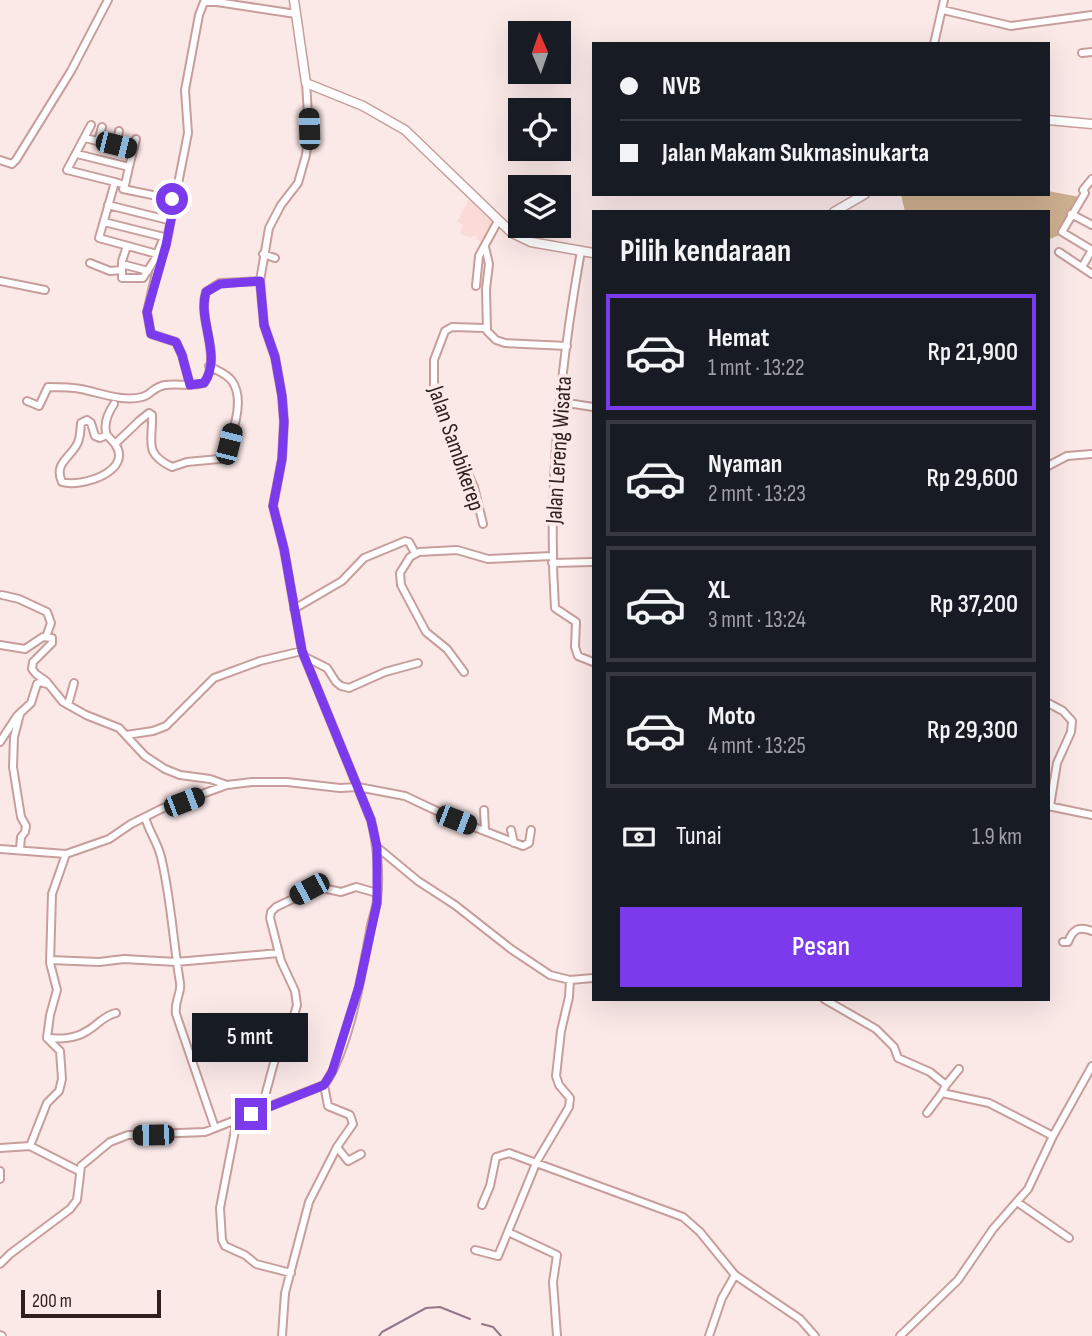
<!DOCTYPE html>
<html lang="id">
<meta charset="utf-8">
<style>
:root{--surface:#171b24;--page:#20242c;--text:#f1f3f6;--muted:#9ea1a6;--line:#363941;--accent:#7c3aed}
body{margin:0;font-family:"Sofia Sans Condensed",sans-serif;background:var(--page);color:var(--text);height:100vh;display:flex;flex-direction:column;font-size:26px;white-space:nowrap}
*{box-sizing:border-box;margin:0}
p{font-size:23px;color:var(--muted)}
.icon{flex:none;width:38px;height:38px;fill:none;stroke:currentColor;stroke-width:2;stroke-linecap:round;stroke-linejoin:round}
.map{position:relative;flex:1;overflow:hidden}
.side{position:absolute;left:592px;top:210px;width:458px;height:791px;display:flex;flex-direction:column;background:var(--surface);border-radius:0px;box-shadow:0 7px 28px #0002}
.side>*{flex:none}
.hud{position:absolute;left:592px;top:42px;width:458px;height:154px;border-radius:0px;box-shadow:0 7px 28px #0002;display:grid;align-content:center;height:154px;padding:0 28px;background:var(--surface)}
.needle{width:46px;rotate:358deg}
.buttons{position:absolute;left:508px;top:21px;display:grid;gap:14px}
.buttons a{display:grid;place-items:center;width:63px;height:63px;border-radius:0px;background:var(--surface);box-shadow:0 7px 28px #0002;font-size:35px}
.scale{position:absolute;left:21px;bottom:18px;width:140px;box-sizing:border-box;padding-left:7px;border:4px solid #2e1e1d;border-top:0;font-size:19px;line-height:24px;white-space:nowrap;color:#2e1e1d;-webkit-text-stroke:5px #fbe9e8;paint-order:stroke}
.end{position:absolute;width:32px;height:32px;margin:-16px;border:9px solid #7c3aed;background:#fff;box-shadow:0 0 0 4px #fff}
.from{border-radius:50%}
.bubble{position:absolute;height:49px;border-radius:0px;background:var(--surface);box-shadow:0 7px 28px #0002;font-size:23px;font-weight:600;line-height:49px;text-align:center}
.car{position:absolute;width:21px;height:42px;margin:-21px -10px;border-radius:9px;box-shadow:0 0 5px 2px #0007;background:linear-gradient(#222 24%,#8ab4d8 0 40%,#222 0 76%,#8ab4d8 0 86%,#222 0)}
.hud b{display:flex;align-items:center;gap:24px;height:66px;font-size:26px}
.hud b+b{border-top:2px solid var(--line)}
.hud i{width:18px;height:18px;background:var(--text)}
ul{padding:0;list-style:none}
li{display:flex;align-items:center;gap:21px;height:116px;margin:0 14px 10px;padding:0 14px;border:4px solid var(--line);border-radius:0px}
li div{flex:1}
li b{display:block;font-size:26px}
li em{font-style:normal;font-weight:600}
li.on{border-color:var(--accent)}
li>.icon{width:63px;height:63px;stroke-width:1.5}
h2{padding:0 28px;font-size:32px;line-height:84px}
.pay{display:flex;align-items:center;gap:18px;height:77px;padding:0 28px;font-size:26px}
.pay p{margin-inline-start:auto}
.cta{display:flex;gap:14px;margin-top:auto;padding:14px 28px}
.cta a{flex:1;height:80px;border-radius:0px;background:var(--accent);color:#fff;font-size:28px;font-weight:600;line-height:80px;text-align:center}
.map>svg:first-child{display:block}
</style>
<div class="map">
<svg width="1092" height="1336" viewBox="0 0 1092 1336">
<rect width="100%" height="100%" fill="#fbe9e8"/>
<path fill="#fadbd8" d="M469,199L497,221L484,244L476,239L477,237L473,236L471,238L460,233L463,225L457,222Z"/>
<path fill="#cdb08f" d="M1048,191L1085,198L1068,231L1048,240V212H905L901,194H1048Z"/>
<g fill="none" stroke-linecap="round" stroke-linejoin="round">
<path stroke="#957688" stroke-width="2" d="M482,1324L493,1327L501,1336
M379,1336L382,1332L426,1308L440,1307L470,1319"/>
<g stroke="#c79e9b" stroke-width="10">
<path id="minor" d="M943,10L1011,26L1092,15
M934,44L944,0
M1082,53L1092,52
M91,125L67,170L115,182
M85,138L133,150
M98,141L102,127
M116,145L119,131
M77,154L129,167L125,185
M0,160L12,164L16,160L71,71L108,0
M129,167L136,139
M1092,179L1083,190L1085,193L1062,232L1092,250
M123,189L172,199
M124,189L125,185L115,182L99,238L157,254
M108,205L168,220
M1071,214L1092,225
M104,222L164,237
M127,246L122,261V278H143L155,259L164,237
M485,247L489,264L486,289L487,331L496,340L505,343L567,346
M581,251C560,368 547,489 555,608L576,622L575,647L578,656L593,662
M1059,252L1092,274
M263,254L275,258
M90,263L110,271L121,270
M122,264L148,271
M1082,267L1092,250
M0,281L45,290
M476,286L479,256L498,221
M190,385L182,355L176,342L151,334L147,312L156,273L166,245L188,133L185,90L199,15L204,2H217L296,14
M27,401L39,406L48,387C59,387 71,387 81,389C101,393 122,402 142,397C151,395 153,387 165,385C178,383 191,387 204,383C223,356 197,320 206,292L220,283L260,281
M561,402L593,407
M107,435C103,425 108,413 114,404
M115,444L107,435L100,438L95,436L91,423L87,420L81,423C80,431 81,439 76,446C68,459 54,465 62,482C81,488 134,471 115,444L139,421L149,413L152,415C153,442 143,453 172,467L187,462L219,459C232,441 246,401 232,381C227,374 216,370 209,366
M1048,466L1067,456L1092,454
M483,524L474,487L442,417L434,385V360L445,331L452,327L485,328
M552,563L593,562
M2,595L19,599L47,612L51,623L46,637
M294,609L342,581L364,558L405,541L409,542L415,553
M0,645L25,649L43,637L52,638V643L33,662L32,669L36,674L46,681L63,702L86,715L119,728L145,756L165,769L180,775L210,779L227,785L252,782H287L340,788L358,787L405,796L456,820L523,846L529,843L531,830
M305,657L327,668L336,682L341,686L349,688L385,672L418,663
M464,672L447,649L426,632L401,585L400,573L410,557L419,552L457,550L488,559L552,556
M1048,703L1063,711L1072,721L1071,732L1057,763L1050,806
M68,705L74,683
M126,735L153,731L166,726L214,678L260,661L302,651
M0,742L17,716L31,703L37,684L40,682L47,684
M1048,806L1092,815
M484,810L485,830
M145,817C149,832 158,843 161,857C171,898 173,941 180,983C182,992 174,1001 176,1014L215,1128
M511,830L514,843
M377,847L418,881L455,905L511,949L550,975L570,980L593,978
M0,849L66,854
M20,849L21,837L25,832L26,826L21,817L13,767L14,737L20,714
M1063,942H1068C1073,929 1079,926 1092,931
M50,960L99,962L124,959L176,962L279,953
M824,999L876,1029L894,1047L898,1058L930,1072L946,1085L942,1093L989,1103L1053,1136
M47,1038C61,1039 75,1039 87,1031C98,1025 103,1016 116,1013
M946,1085L959,1069
M261,1111L275,1059L290,1029L297,1005L295,991L281,961L270,918L271,912L276,907L318,887L341,892L356,887L377,893
M927,1113L942,1093
M237,1120L220,1208L222,1240L225,1246L245,1255L256,1264L291,1273
M30,1146L79,1171
M337,1147L348,1161L361,1154
M0,1148L30,1146L47,1103L59,1091L62,1079L60,1051L47,1038L50,1015L57,990L50,963L52,894L66,854L109,839L131,824L163,808L227,785
M0,1171V1179
M1017,1202L1069,1238
M482,1205L490,1186L496,1157L509,1153L683,1217L700,1232L735,1275L800,1319L815,1336
M508,1232L557,1255L553,1282L557,1336
M475,1250L498,1256L537,1161L569,1107L570,1098L559,1085L556,1076L561,1031L569,997L570,980
M0,1264L10,1254L70,1209L77,1200L81,1166L110,1142L128,1135L205,1132L324,1085C349,1051 362,973 370,931C371,921 376,910 377,900C380,875 377,844 371,820L302,651L284,549L273,506L282,459L284,422L282,396L275,357L264,325L260,281L269,228L281,205L298,183L306,155L309,129L306,83
M0,1335L2,1336
M282,1336L285,1293L309,1202L337,1147L353,1124L350,1115L328,1106L324,1085
M709,1336L722,1298L735,1275
M900,1336L958,1280L993,1229L1028,1189L1053,1136L1092,1066"/>
</g>
<g stroke="#c79e9b" stroke-width="11">
<path id="major" d="M294,0L306,83L363,106L405,130L512,233L531,242L593,253
M1048,120L1092,124
M834,212L865,194"/>
</g>
<use href="#minor" stroke="#fff" stroke-width="6"/>
<use href="#major" stroke="#fff" stroke-width="8"/>
</g>
<g fill="none" stroke-linecap="round" stroke-linejoin="round">
<path stroke="#7c3aed" stroke-width="9" d="M172,199L177,189L166,245L147,312L151,334L176,342L182,355L190,385L204,383C223,356 197,320 206,292L220,284L260,281L264,325L275,357L282,396L284,422L282,459L273,506L284,549L302,651L371,820L377,847V903L359,986L332,1072L324,1085L251,1114"/>
</g>
<g text-anchor="middle" stroke-width="7" stroke-linejoin="round" paint-order="stroke">
<g font-size="23" fill="#2e1e1d" stroke="#fbe9e8">
<text transform="translate(457 448) rotate(71)" y="8">Jalan Sambikerep</text>
<text transform="translate(558 450) rotate(-86)" y="8">Jalan Lereng Wisata</text>
</g>
</g>
</svg>
<div class="buttons">
<a><svg class="needle" viewBox="-14 -14 28 28"><path d="M0-13l5 13h-10z" fill="#e53935"/><path d="M0 13l5-13h-10z" fill="#9ea1a6"/></svg></a>
<a><svg class="icon" aria-label="locate" viewBox="0 0 24 24"><circle cx="12" cy="12" r="6"/><path d="M12 2v4M12 18v4M2 12h4M18 12h4"/></svg></a>
<a><svg class="icon" aria-label="layers" viewBox="0 0 24 24"><path d="M12 4l9 5-9 5-9-5zM3 14l9 5 9-5"/></svg></a>
</div>
<div class="scale">200 m</div>
<i class="end from" style="left:172px;top:199px"></i>
<i class="end" style="left:251px;top:1114px"></i>
<div class="bubble" style="left:192px;top:1013px;width:116px">5 mnt</div>
<i class="car" style="left:309px;top:129px;rotate:358deg"></i>
<i class="car" style="left:116px;top:145px;rotate:104deg"></i>
<i class="car" style="left:229px;top:444px;rotate:14deg"></i>
<i class="car" style="left:184px;top:802px;rotate:69deg"></i>
<i class="car" style="left:456px;top:820px;rotate:111deg"></i>
<i class="car" style="left:309px;top:889px;rotate:242deg"></i>
<i class="car" style="left:153px;top:1135px;rotate:269deg"></i>
<div class="hud">
<b><i class="from"></i>NVB</b>
<b><i></i>Jalan Makam Sukmasinukarta</b>
</div>
<section class="side">
<h2>Pilih kendaraan</h2>
<ul>
<li class="on"><svg class="icon" aria-label="car" viewBox="0 0 24 24"><path d="M5 17H2v-5l4-1 3-4h7l3 4 3 1v5h-3M9 17h6M6 11h13"/><circle cx="7" cy="17" r="2"/><circle cx="17" cy="17" r="2"/></svg><div><b>Hemat</b><p>1 mnt · 13:22</p></div><em>Rp 21,900</em></li>
<li><svg class="icon" aria-label="car" viewBox="0 0 24 24"><path d="M5 17H2v-5l4-1 3-4h7l3 4 3 1v5h-3M9 17h6M6 11h13"/><circle cx="7" cy="17" r="2"/><circle cx="17" cy="17" r="2"/></svg><div><b>Nyaman</b><p>2 mnt · 13:23</p></div><em>Rp 29,600</em></li>
<li><svg class="icon" aria-label="car" viewBox="0 0 24 24"><path d="M5 17H2v-5l4-1 3-4h7l3 4 3 1v5h-3M9 17h6M6 11h13"/><circle cx="7" cy="17" r="2"/><circle cx="17" cy="17" r="2"/></svg><div><b>XL</b><p>3 mnt · 13:24</p></div><em>Rp 37,200</em></li>
<li><svg class="icon" aria-label="car" viewBox="0 0 24 24"><path d="M5 17H2v-5l4-1 3-4h7l3 4 3 1v5h-3M9 17h6M6 11h13"/><circle cx="7" cy="17" r="2"/><circle cx="17" cy="17" r="2"/></svg><div><b>Moto</b><p>4 mnt · 13:25</p></div><em>Rp 29,300</em></li>
</ul>
<div class="pay"><svg class="icon" aria-label="cash" viewBox="0 0 24 24"><path d="M3 7h18v10H3z"/><circle cx="12" cy="12" r="2"/></svg>Tunai<p>1.9 km</p></div>
<div class="cta"><a>Pesan</a></div>
</section>
</div>
